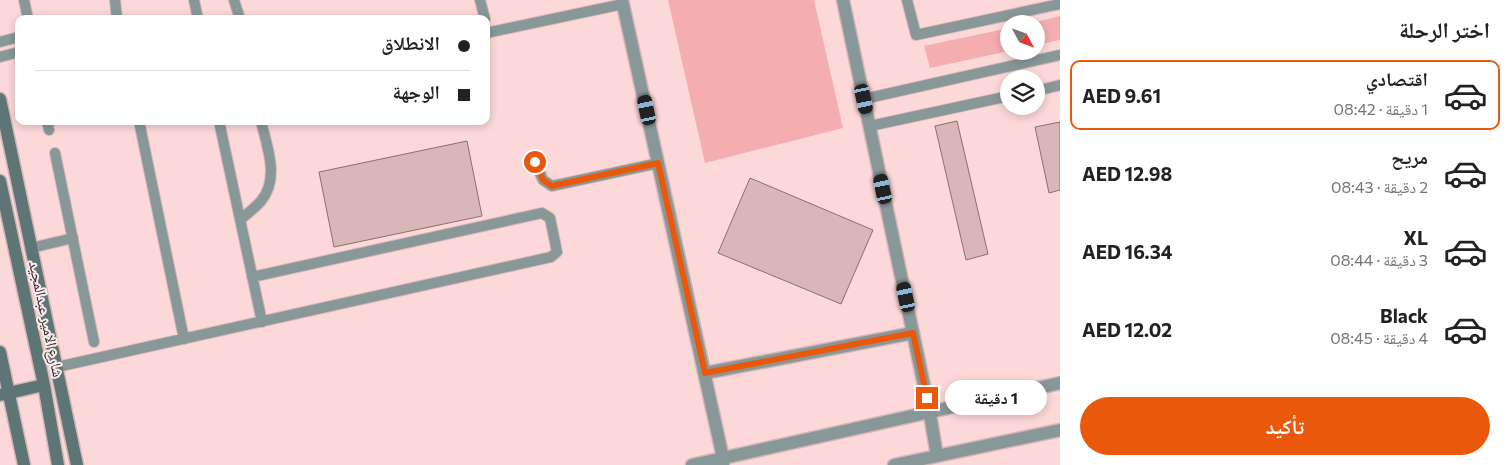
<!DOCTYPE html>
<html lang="ar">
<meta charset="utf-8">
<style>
:root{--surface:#fff;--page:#f6f6f6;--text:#222;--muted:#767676;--line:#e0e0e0;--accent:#ea580c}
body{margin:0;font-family:Commissioner,"Noto Naskh Arabic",sans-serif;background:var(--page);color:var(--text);direction:rtl;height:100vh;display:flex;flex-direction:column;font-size:19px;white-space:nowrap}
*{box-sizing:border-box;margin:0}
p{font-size:16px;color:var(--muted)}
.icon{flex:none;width:28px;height:28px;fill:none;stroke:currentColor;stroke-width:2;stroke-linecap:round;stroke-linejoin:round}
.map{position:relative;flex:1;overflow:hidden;direction:ltr}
.drawer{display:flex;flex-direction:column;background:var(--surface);width:450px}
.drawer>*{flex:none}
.hud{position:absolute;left:15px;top:15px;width:475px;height:110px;border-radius:10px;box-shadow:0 2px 8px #0003;direction:rtl;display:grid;align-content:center;height:110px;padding:0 20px;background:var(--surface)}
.needle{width:32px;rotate:131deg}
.fabs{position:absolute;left:1000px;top:15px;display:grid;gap:10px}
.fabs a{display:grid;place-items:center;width:45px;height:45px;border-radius:50%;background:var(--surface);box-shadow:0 2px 8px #0003;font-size:25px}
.end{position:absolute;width:22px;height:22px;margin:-11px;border:6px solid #ea580c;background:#fff;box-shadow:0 0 0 2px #fff}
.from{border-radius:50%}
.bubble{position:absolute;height:35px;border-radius:18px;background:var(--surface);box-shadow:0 2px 8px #0003;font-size:16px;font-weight:700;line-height:35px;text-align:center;direction:rtl}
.car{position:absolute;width:15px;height:30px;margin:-15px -8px;border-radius:6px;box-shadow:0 0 4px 1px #0007;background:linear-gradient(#222 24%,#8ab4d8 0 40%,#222 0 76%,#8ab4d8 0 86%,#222 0)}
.hud b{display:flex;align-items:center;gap:18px;height:48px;font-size:19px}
.hud b+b{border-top:1px solid var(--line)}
.hud i{width:12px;height:12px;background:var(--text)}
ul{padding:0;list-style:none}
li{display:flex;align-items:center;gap:15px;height:70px;margin:0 10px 8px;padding:0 10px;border:2px solid transparent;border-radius:10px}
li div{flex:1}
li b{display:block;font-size:19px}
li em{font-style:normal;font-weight:700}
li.current{border-color:var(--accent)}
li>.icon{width:45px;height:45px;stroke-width:1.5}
h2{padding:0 20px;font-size:22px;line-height:60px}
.primary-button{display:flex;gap:10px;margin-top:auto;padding:10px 20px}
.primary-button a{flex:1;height:58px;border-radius:30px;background:var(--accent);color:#fff;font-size:20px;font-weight:700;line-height:58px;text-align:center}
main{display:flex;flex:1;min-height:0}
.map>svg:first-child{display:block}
</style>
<main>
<section class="drawer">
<h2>اختر الرحلة</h2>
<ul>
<li class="current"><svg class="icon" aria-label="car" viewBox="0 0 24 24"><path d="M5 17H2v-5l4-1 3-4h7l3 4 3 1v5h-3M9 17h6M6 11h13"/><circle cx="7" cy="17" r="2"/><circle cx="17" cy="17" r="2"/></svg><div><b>اقتصادي</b><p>1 دقيقة · 08:42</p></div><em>AED 9.61</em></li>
<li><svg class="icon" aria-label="car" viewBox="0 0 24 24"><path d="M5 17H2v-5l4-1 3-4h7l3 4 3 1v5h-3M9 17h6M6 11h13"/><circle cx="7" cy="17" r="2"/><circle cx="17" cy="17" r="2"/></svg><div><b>مريح</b><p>2 دقيقة · 08:43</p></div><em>AED 12.98</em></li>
<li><svg class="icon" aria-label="car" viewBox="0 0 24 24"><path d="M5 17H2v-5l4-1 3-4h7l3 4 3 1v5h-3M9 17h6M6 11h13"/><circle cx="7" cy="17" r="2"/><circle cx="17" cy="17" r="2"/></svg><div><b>XL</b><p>3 دقيقة · 08:44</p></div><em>AED 16.34</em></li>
<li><svg class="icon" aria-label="car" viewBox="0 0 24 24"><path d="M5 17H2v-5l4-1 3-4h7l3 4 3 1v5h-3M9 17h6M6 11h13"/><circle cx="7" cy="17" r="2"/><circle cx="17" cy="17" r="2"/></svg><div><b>Black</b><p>4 دقيقة · 08:45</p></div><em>AED 12.02</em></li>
</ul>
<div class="primary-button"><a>تأكيد</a></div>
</section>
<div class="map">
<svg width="1060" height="465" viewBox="0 0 1060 465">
<rect width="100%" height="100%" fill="#fcd8d8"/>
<path fill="#f4aeaf" d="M668,0H814L843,128L705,163Z
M1060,16V40L1036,45V24H1027Z
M1009,28V51L930,68L924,46Z"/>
<path fill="#d9b7b7" stroke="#8e6e6e" d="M957,121L988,254L966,260L935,126Z
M1060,122V190L1049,193L1035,127Z
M467,141L482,216L334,247L319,172Z
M750,178L873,230L841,304L718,253Z"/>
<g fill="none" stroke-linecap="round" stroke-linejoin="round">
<g stroke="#d5b6b6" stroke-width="12">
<path id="lane" d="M24,0L28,19
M115,0L117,19
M194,0L198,19
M234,0L240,19
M480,0L485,19
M907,0L916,35L1060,4
M486,33L623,4
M0,42L19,37
M0,57L19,52
M1036,91L1060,85
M864,99L1060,55
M47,121L49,130
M139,121L184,339
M219,121L262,322
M870,126L1009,96
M55,153L94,342
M535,162L543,180L552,186L659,163
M240,220C247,214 255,208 261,201C280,178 267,147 261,121
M31,248L73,238
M57,367L551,257L557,252L550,218L542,213L252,277"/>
</g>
<g stroke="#d5b6b6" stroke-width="15">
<path id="street" d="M622,0L723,458V465
M843,0L930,414L937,456
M705,373L913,333
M692,465L1060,383
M894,465L1060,430"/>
</g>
<g stroke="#d5b6b6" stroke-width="15">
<path id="secondary" d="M0,99L77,465
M0,181L44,385L58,465
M0,352L24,465
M0,395L44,385"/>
</g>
<use href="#lane" stroke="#889899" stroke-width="10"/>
<use href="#street" stroke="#889899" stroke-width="12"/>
<use href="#secondary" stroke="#5d7575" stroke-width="12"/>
</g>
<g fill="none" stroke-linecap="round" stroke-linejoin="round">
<path stroke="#ea580c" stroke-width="6" d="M535,162L543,180L552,186L658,163L705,373L913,333L927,398"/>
</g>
<g text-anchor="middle" stroke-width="4" stroke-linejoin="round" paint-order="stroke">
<g font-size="15" fill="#3a2c2c" stroke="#faeceb">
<text transform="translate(46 319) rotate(78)" y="5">شارع الامير عبدالمجيد</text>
</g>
</g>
</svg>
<div class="fabs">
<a><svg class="needle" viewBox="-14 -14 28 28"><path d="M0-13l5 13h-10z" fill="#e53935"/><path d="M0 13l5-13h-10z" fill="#767676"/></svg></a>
<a><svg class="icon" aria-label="layers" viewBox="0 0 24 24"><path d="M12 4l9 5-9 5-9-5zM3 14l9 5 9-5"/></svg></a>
</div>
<i class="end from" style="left:535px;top:162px"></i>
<i class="end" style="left:927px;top:398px"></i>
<div class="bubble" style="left:945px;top:380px;width:102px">1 دقيقة</div>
<i class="car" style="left:864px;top:99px;rotate:168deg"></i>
<i class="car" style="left:647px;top:110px;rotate:348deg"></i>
<i class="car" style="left:883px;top:189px;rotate:348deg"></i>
<i class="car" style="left:906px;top:297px;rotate:348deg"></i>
<div class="hud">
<b><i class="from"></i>الانطلاق</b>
<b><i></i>الوجهة</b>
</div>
</div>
</main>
